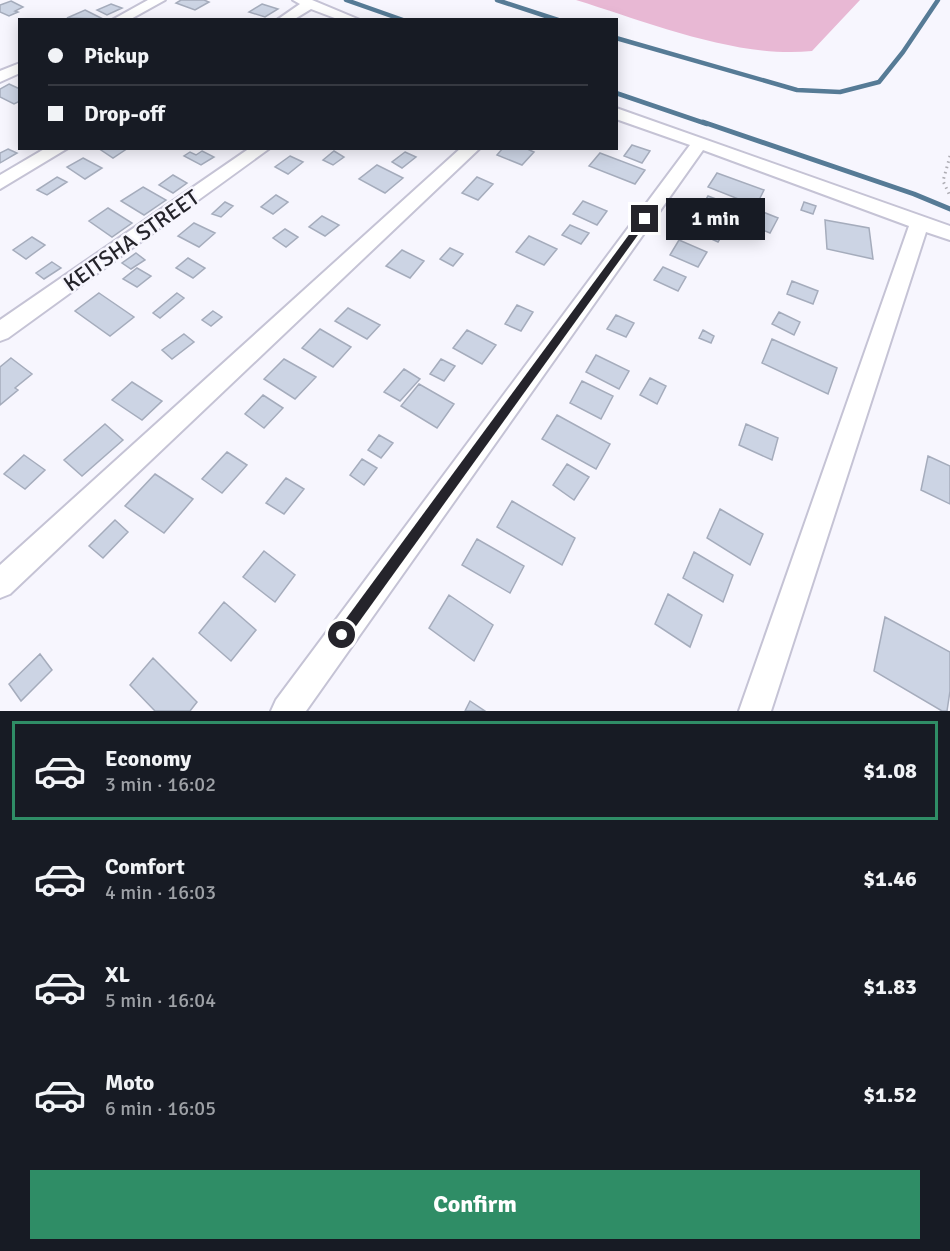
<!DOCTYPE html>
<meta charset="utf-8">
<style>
:root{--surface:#171b24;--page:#20242c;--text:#f1f3f6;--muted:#9ea1a6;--line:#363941;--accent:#2f8d66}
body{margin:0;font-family:Signika,sans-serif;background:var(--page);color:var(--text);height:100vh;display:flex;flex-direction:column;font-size:22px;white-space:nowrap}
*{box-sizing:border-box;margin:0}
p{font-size:20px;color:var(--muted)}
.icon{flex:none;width:33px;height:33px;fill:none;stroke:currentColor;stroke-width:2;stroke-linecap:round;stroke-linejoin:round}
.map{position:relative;height:711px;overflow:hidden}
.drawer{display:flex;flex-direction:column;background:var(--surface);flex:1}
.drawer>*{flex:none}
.guide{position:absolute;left:18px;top:18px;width:600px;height:132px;border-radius:0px;box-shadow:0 3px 15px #0003;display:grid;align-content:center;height:132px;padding:0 30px;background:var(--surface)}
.end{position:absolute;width:27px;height:27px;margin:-14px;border:8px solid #25242b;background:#fff;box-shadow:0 0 0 3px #fff}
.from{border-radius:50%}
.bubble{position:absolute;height:42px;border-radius:0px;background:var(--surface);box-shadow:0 3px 15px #0003;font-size:20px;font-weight:700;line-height:42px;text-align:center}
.guide b{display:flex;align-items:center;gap:21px;height:57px;font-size:22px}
.guide b+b{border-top:2px solid var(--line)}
.guide i{width:15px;height:15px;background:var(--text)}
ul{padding:10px 0 0;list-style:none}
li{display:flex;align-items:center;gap:18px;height:99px;margin:0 12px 9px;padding:0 18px;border:3px solid transparent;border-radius:0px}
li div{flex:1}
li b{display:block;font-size:22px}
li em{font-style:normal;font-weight:700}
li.selected{border-color:var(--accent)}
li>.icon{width:54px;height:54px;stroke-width:1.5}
.primary-button{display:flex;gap:12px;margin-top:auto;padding:12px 30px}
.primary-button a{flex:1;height:69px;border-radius:0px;background:var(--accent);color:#fff;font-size:24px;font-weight:700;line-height:69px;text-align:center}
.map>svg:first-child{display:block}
</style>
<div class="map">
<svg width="950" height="711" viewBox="0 0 950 711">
<rect width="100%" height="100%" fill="#f7f6fe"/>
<path fill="#e8b8d4" d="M576,0H860L812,51C738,59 647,22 576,0Z"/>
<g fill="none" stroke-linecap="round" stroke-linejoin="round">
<path stroke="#567b96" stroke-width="4.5" d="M346,0L403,20
M497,0L558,20
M616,38L797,90L840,92L879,82L903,52L938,0
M616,93L707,124"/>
<path stroke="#567b96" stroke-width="5" d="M703,122L914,194L950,209"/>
</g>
<path fill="#ccd4e4" stroke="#a5acbc" stroke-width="1.5" d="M181,0H204L209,2L195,10L176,3Z
M11,1L23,7L15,11L18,12L9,16L0,12V5Z
M111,4L122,8L107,15L97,10Z
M262,4L278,9L265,17L249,12Z
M85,10L103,19L67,18Z
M9,84L20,89V101L14,104L0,97V89Z
M632,145L650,151L642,163L624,156Z
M98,148H128L113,158Z
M503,148H525L534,152L522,165L497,155Z
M8,149L17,153L0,163V153Z
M202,151L214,157L201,165L184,156L190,152L196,155Z
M334,151L344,157L333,165L323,160Z
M405,152L416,157L402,168L392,162Z
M600,153L645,170L635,184L589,166Z
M290,156L303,162L288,174L275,167Z
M83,158L102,168L85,179L67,167Z
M377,165L403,178L385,193L359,179Z
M717,173L764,190L756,206L708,187Z
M173,175L187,183L173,193L159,185Z
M57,177L67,182L47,195L37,190Z
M477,177L493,184L478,200L462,193Z
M143,187L166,200L144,215L121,201Z
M276,195L288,202L273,214L261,207Z
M708,196L753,213L743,232L727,226L729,222L695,209L701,199L705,201Z
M583,201L607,211L597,225L573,214Z
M225,202L233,206L221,217L212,214Z
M804,202L816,206L813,214L801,210Z
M108,208L132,223L112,237L89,221Z
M763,212L778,218L770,233L755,227Z
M689,214L726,229L718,242L681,225Z
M322,216L339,225L325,236L309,227Z
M825,220L869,228L873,259L827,249Z
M194,223L215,233L199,247L178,236Z
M570,225L589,233L581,244L562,235Z
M285,229L298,237L286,247L273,238Z
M529,236L557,249L544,265L516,252Z
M32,237L45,245L26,259L13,250Z
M679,240L707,252L698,267L670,255Z
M450,248L463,254L453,266L440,259Z
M402,250L424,261L410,278L386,266Z
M136,253L145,260L131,269L122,263Z
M188,258L205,268L193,278L176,268Z
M52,262L61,268L44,279L36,273Z
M663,267L686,277L678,291L654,280Z
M137,268L151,276L137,287L123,279Z
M792,281L818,291L813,304L787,294Z
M99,293L134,317L110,336L75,311Z
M177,293L184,298L160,318L153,313Z
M517,305L533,312L521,331L505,324Z
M348,308L380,325L367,339L335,321Z
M213,311L222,317L211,326L202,320Z
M779,312L800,322L794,335L772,324Z
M616,315L634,323L626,337L607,329Z
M320,329L351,347L333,367L302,348Z
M467,330L496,345L482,364L453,348Z
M703,330L714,336L711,343L699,338Z
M184,334L194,342L172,359L162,350Z
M772,339L837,368L828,394L762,363Z
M596,355L629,371L619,389L586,372Z
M11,358L32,374L15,388L18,390L0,405V367Z
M284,359L316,377L295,399L264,379Z
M441,359L455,366L444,381L430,374Z
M404,369L420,379L400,401L384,392Z
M650,378L666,386L657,404L640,395Z
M582,381L613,396L601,419L570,403Z
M132,382L162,401L142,420L112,400Z
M419,384L454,404L437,428L401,406Z
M263,395L283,408L264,428L245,414Z
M557,415L610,444L596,469L542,439Z
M105,424L123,440L82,476L64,460Z
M746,424L778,438L772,460L739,445Z
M379,435L393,443L381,458L368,450Z
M227,452L247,465L222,493L202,479Z
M24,455L45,470L25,489L4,474Z
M928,456L950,466V504L921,490Z
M362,459L377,468L364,485L350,475Z
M567,464L589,477L574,500L553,485Z
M155,474L193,499L164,533L125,506Z
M286,478L304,489L284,514L266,503Z
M512,501L575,538L562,565L497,527Z
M720,509L763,534L750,565L707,538Z
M115,520L128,532L103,558L89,546Z
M477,539L524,566L510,593L462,565Z
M264,551L295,575L275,602L243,577Z
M694,552L733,575L723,602L683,578Z
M668,594L702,615L690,647L655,624Z
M449,595L493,625L474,661L429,628Z
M224,602L256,630L231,661L199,633Z
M885,617L950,652V691L947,711H942L874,671Z
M40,654L52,670L21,701L9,684Z
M153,658L197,702L190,711H155L130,685Z
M470,701L485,711H465Z"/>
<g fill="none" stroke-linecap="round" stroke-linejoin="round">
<g stroke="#c5c3d5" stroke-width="4">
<path id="street" d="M148,0H165L129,20H112Z
M293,0H312L360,20H340L311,9L293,20H277L300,4Z
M20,63V73L0,82V71Z
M616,108L950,226V240L926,232L771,711H739L909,226L703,150L306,711H271L276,700L690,145L616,119Z
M46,148H68L0,189V175Z
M250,148H270L8,338L0,341V320Z
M461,148H480L10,594L0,598V565Z"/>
</g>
<path stroke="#adacb3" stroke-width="3" stroke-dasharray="1.5 4" stroke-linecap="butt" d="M950,156L943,181L950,196"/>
<use href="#street" fill="#fff" fill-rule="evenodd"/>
</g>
<path fill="#25242b" d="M645,216L648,217V221L346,640L342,642L337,640L335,635L337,631L642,217Z"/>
<g text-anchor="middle" stroke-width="5" stroke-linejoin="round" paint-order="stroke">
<g font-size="22" fill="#25242b" stroke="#f7f6fe">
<text transform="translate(131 240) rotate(-35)" y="8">KEITSHA STREET</text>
</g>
</g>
</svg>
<i class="end from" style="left:342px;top:635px"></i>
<i class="end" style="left:645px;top:219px"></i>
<div class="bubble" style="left:666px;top:198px;width:99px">1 min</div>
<div class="guide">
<b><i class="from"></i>Pickup</b>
<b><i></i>Drop-off</b>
</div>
</div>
<section class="drawer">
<ul>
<li class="selected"><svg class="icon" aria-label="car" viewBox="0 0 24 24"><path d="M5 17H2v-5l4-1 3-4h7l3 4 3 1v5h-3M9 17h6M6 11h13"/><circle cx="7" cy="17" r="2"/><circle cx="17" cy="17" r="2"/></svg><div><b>Economy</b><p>3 min · 16:02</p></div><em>$1.08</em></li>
<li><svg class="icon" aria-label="car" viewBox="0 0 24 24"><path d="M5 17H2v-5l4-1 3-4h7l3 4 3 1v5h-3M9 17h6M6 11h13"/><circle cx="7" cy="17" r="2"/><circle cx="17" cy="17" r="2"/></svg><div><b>Comfort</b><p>4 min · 16:03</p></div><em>$1.46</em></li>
<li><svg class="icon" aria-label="car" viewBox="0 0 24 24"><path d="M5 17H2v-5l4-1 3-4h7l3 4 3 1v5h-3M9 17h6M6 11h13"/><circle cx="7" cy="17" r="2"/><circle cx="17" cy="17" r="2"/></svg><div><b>XL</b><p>5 min · 16:04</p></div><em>$1.83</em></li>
<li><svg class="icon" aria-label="car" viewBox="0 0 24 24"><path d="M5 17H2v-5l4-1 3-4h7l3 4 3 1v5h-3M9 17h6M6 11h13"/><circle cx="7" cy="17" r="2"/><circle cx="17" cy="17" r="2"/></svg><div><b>Moto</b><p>6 min · 16:05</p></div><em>$1.52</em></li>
</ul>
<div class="primary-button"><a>Confirm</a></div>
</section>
